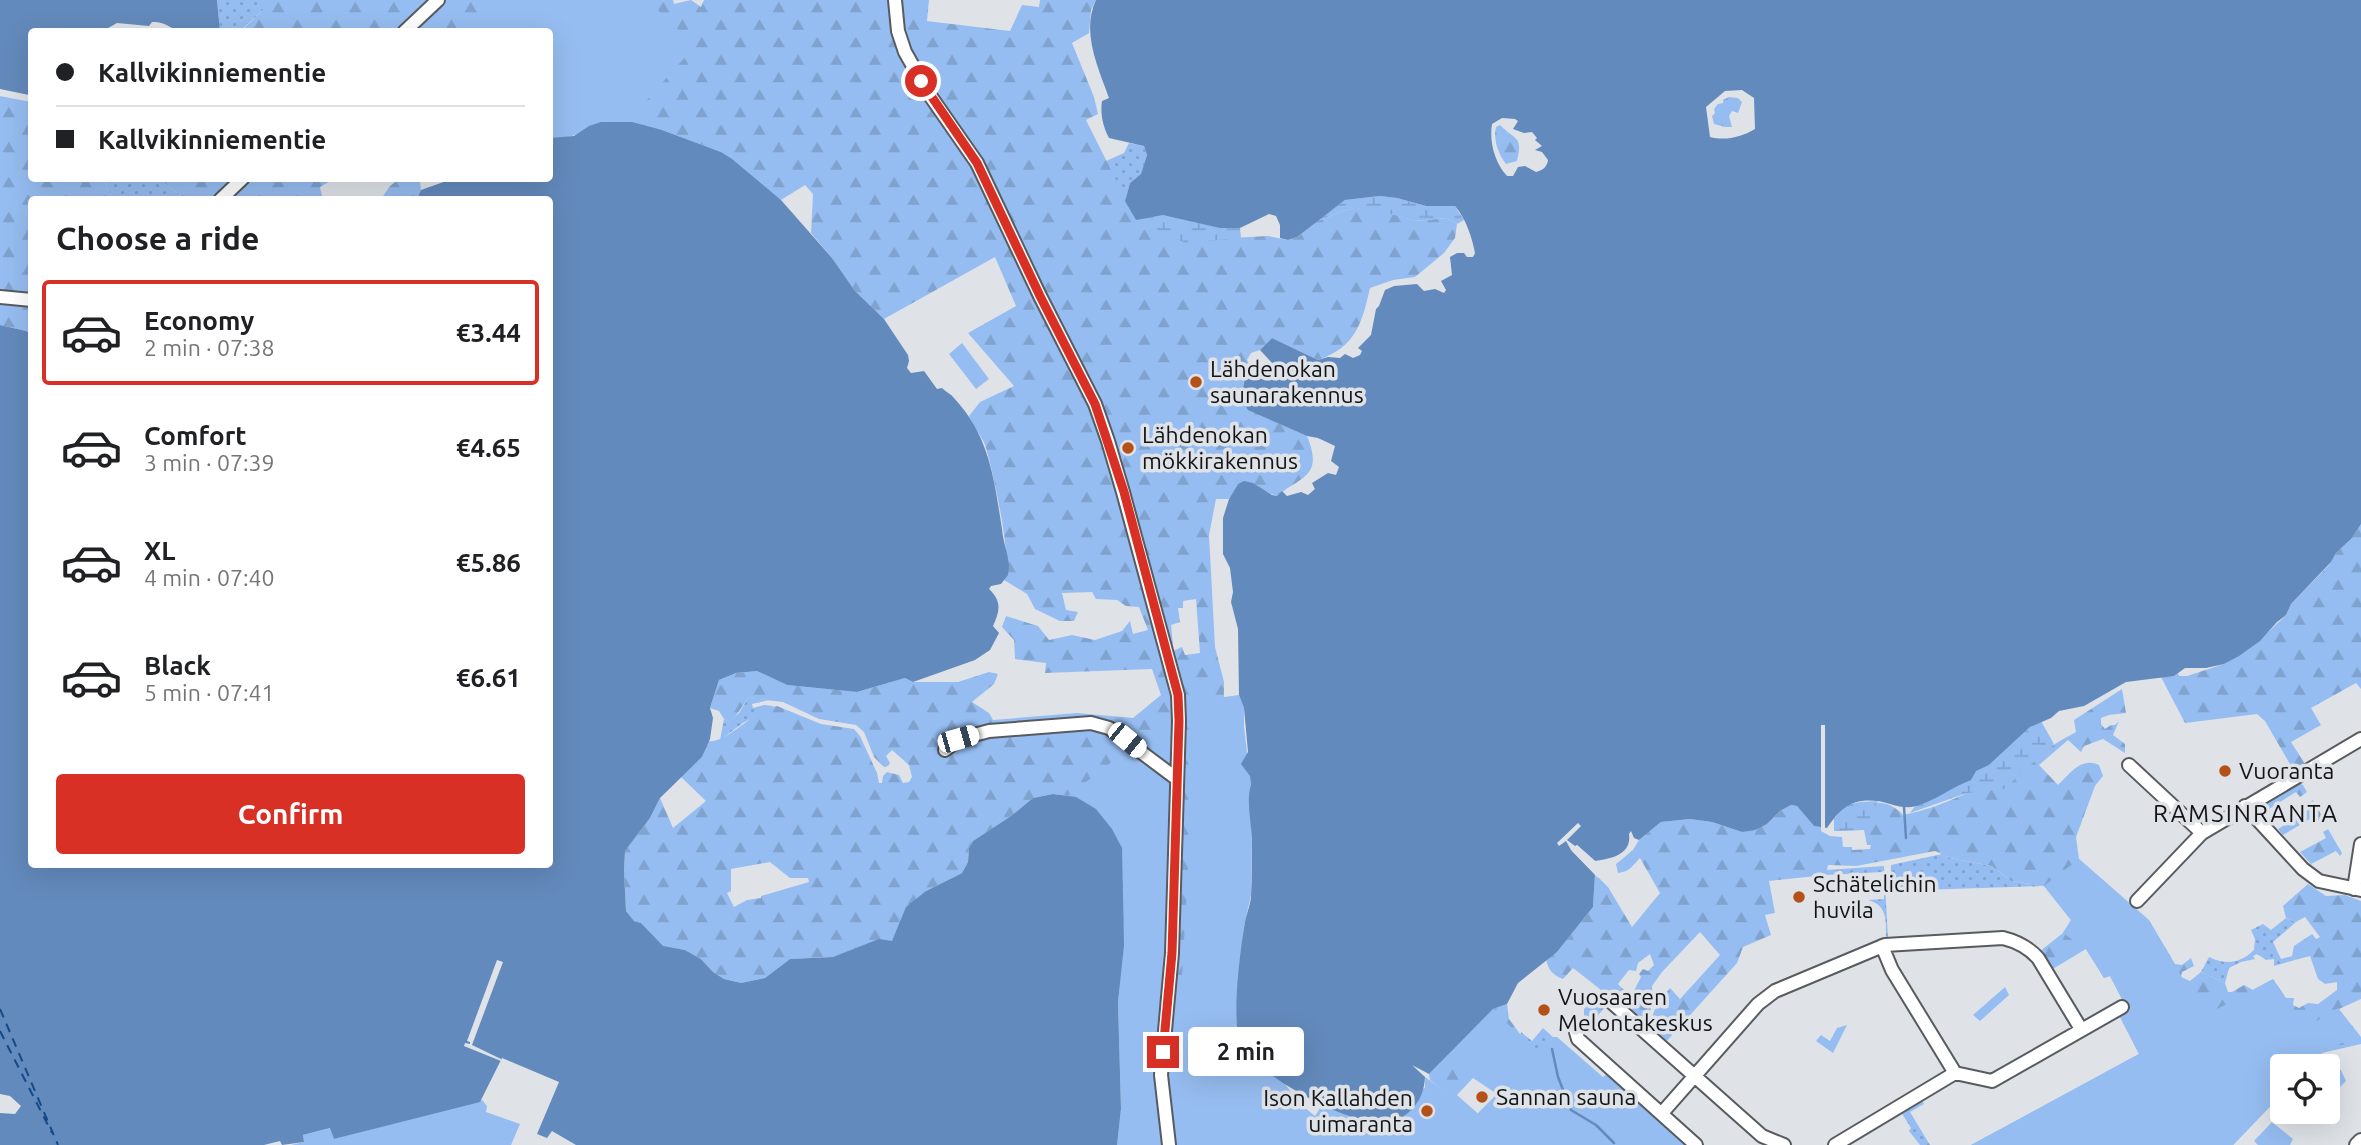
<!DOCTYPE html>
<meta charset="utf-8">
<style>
:root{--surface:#fff;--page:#f2f2f2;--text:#202124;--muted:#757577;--line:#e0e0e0;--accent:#d93025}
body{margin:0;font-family:Ubuntu,sans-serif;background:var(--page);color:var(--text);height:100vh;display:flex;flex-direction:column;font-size:26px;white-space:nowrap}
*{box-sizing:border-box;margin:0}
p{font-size:23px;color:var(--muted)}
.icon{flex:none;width:38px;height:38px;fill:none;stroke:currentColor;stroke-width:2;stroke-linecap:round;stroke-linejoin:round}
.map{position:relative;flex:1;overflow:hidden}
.drawer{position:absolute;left:28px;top:196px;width:525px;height:672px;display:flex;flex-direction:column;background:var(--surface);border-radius:7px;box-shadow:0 7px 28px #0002}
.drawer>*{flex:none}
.top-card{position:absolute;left:28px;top:28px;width:525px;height:154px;border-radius:7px;box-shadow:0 7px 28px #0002;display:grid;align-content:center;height:154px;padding:0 28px;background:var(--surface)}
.controls{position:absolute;left:2270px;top:1054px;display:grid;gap:14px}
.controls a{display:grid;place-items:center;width:70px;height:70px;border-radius:7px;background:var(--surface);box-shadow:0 7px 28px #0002;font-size:35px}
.end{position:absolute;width:32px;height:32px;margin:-16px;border:9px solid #d93025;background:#fff;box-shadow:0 0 0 4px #fff}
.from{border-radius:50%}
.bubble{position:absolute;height:49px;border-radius:7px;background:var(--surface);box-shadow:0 7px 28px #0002;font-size:23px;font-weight:700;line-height:49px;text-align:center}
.car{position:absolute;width:21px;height:42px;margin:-21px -10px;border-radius:9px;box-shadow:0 0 5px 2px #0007;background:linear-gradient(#fff 24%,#345 0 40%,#fff 0 76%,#345 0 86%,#fff 0)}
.top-card b{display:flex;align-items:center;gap:24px;height:66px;font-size:26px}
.top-card b+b{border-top:2px solid var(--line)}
.top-card i{width:18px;height:18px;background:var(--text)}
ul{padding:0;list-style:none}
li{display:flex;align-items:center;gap:21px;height:105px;margin:0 14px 10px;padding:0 14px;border:4px solid transparent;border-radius:7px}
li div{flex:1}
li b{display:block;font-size:26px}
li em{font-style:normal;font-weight:700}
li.on{border-color:var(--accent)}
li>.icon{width:63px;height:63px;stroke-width:1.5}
h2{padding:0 28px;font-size:32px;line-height:84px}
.action{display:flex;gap:14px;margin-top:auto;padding:14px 28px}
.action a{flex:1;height:80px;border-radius:7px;background:var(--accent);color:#fff;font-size:28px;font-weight:700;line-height:80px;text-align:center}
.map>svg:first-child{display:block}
</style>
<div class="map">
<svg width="2361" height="1145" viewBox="0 0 2361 1145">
<defs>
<pattern id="grass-dots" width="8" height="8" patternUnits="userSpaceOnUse" patternTransform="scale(1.75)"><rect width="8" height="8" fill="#96bdf1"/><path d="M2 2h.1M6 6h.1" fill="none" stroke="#80a2ce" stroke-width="1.8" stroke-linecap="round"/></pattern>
<pattern id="forest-firs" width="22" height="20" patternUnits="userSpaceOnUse" patternTransform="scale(1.75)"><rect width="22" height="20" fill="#96bdf1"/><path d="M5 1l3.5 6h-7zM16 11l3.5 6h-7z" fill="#80a2ce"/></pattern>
<pattern id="wetland-marsh" width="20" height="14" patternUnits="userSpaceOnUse" patternTransform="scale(1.75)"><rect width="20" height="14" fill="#96bdf1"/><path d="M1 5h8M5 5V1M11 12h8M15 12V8" fill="none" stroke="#80a2ce"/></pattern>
</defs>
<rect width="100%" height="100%" fill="#dfe3e8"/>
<path fill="url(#grass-dots)" d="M217,0H263V10L240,31H220Z
M1129,143L1144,146L1147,155L1141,175L1130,183L1125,201L1106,161L1124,153Z
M104,179H162C167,188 178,191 185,199H115L111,197Z
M748,698L769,700L752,704L753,708L764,705L774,706L743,723L720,740L724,719L729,722L739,713Z
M1942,854L1950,858L1992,866L2011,881L2044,886L1891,891V865Z
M1884,866L1888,938L1886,939C1886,922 1888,905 1868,900L1884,899L1883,872L1826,875V870Z
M2286,918L2296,922L2273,942L2281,959L2292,956L2295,960L2274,966V959L2266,960L2257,954L2253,956L2255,959L2241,962L2229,968L2225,983L2201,972L2209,957C2226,965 2239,964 2254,950L2255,939L2251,930L2263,924L2271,930Z
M1543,1028L1553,1037L1501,1094L1521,1032L1532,1041Z
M1921,1099L1924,1104L1910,1112L1930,1145H1920L1909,1131L1911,1128L1901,1112Z"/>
<path fill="url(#forest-firs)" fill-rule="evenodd" d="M263,0H673L674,4L691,0L701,7L704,0H929L927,21L1010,31L1022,5L1039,7L1040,0H1096L1091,10L1089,33L1072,43L1094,97L1098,114L1086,120L1136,220L1231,238L1268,236L1288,240L1297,237L1317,221L1346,210L1368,207L1416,221L1446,218L1457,224L1455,238L1444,253L1415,277L1393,280L1370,288C1362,323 1356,347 1318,360L1272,338L1260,350L1251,353L1247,360L1251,367L1245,379L1278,423L1307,436C1324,477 1301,476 1277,496C1259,491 1260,482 1238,484L1229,499H1216L1209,535L1215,647L1224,682L1221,972L1320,1145H1133L1137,1065L1076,797L1053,794L1033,798L1011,816L973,841L969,848L968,862L962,873L926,891L892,941L833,957L790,959L765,978L741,983L724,979L713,972L701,959L685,950L663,947L641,923L634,921L626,911L624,870L625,851L650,818L660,798L673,828L706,801L681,777L702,757L708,741C727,744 754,709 777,706L821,724L854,729L860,736L877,773L879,783H882L883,776L887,772L899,775L903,783L909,782L912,777L909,765L892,750L886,756L890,763L888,766L884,767L874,757L864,732L856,725L819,719L783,702L748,698L733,720L729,722L724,719L719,711L710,708L719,680L736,673L757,671L787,685L857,692L905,678L913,682H958L989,672L998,674L994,684L972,702L989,713L993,720L1077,713L1133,718L1161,695L1152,669L1045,673L1046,663L1015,659L1014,640L1002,627L1006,616L1038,626L1049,640L1072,635L1095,640L1122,631L1130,621L1133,634L1148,630L1139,607L1126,606L1117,600L1096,599L1092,592L1062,593L1066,610L1078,612L1074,621H1060L1035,609L1027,594L1004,580C1014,566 992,465 985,445C981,435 973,426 969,416L980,402L1014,386L968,333L1016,306L995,257L884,319L855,291L832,258L811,233L813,194L805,185L781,200L721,152L662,130L601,122L550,32H240L263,10ZM1196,599L1200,653L1185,655L1182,647L1169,653L1167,647L1173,645L1171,625L1180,622L1178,608H1183V601ZM770,862L790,878H808L809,882L761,896V898L747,900L734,907L727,893L731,891V869Z
M0,96L31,102L32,178L104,179L111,197L115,199L32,200L31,334L26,331L0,325Z
M1729,97L1738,98L1742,102L1738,113L1732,111L1729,116L1732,127H1725L1714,124L1712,116L1715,113L1714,109L1718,104L1723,103V100Z
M1500,125C1516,141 1523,136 1517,161L1506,164C1498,154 1493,139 1496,127Z
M162,179H334L320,187L323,200L185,199C178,191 167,188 162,179Z
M399,179H415L420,181L421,190L417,199H381L390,186Z
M2361,524V689L2356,683L2311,708L2321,725L2291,742L2305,764L2294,771L2265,721L2257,714L2185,723L2161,677L2174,676L2178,673L2179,676H2187L2224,664L2259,641L2286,615L2291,604L2329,565L2336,553L2352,538Z
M2122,689L2126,713L2109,715L2101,718V724L2105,729L2111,725H2115L2119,721L2113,735L2125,744V753L2103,739L2084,746L2081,752L2068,740L2039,765L2058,785C2071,773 2081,757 2099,765L2103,776L2095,786L2076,837L2079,859L2130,904L2123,1001L2110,976L2104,978L2086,949L2051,970L2039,952L2063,933L2071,920L2044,886L2011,881L1992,866L1950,858L1935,851L1856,866L1828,865L1826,875L1769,881L1775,913L1765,915L1771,935L1743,947L1737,963L1664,1044L1651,1032C1649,1014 1659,1002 1670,988L1680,999L1720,955L1700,932L1662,972L1652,986L1653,1003L1645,1026L1630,1013L1638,1000L1633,993L1641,977L1639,974L1643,969L1648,971L1654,965L1650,954L1638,963L1636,971L1629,970L1618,984L1627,993L1628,1000L1624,1008L1573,968L1563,979C1552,975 1548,969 1546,959L1557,952L1593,907L1595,874L1608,887L1632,927L1660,893L1640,858C1633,865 1630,872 1618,873L1616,864L1633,850L1639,840L1661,822L1690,819L1712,822L1742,832L1767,824L1780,811L1791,805L1797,806L1814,826L1821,827V831L1830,836L1842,837L1843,847H1852V850L1870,849L1871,845H1867L1864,830L1834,831V818C1859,808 1881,791 1903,815C1965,803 2021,762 2076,732L2074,720Z
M2295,782L2303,785L2307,792L2300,797L2296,792L2266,811L2264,807L2265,801Z
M2313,800L2323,818L2316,822L2313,817L2283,835L2278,829L2308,810L2305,805Z
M2328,829L2342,853L2340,856L2336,851L2311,864L2300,852L2326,838L2323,832Z
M2308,884L2326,896L2345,895L2361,901V999L2339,1009L2361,1037V1044L2322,1053L2310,1066H2282V1094L2233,1145H1971L2139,1054L2119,1015L2149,920L2175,964L2182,965L2191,958L2194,966L2182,972L2181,977L2190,981L2201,972L2225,983L2228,992H2232L2244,985L2253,990L2273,979L2286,998H2294L2293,1005L2299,1008L2308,1003L2318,1004L2337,990V982L2325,984L2318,979L2310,956L2295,960L2292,956L2294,946L2312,934L2316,939L2320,937L2305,917L2296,922L2286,918L2283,906Z
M1595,998H1599L1607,1005L1591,1023L1584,1015V1009Z
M1507,1004L1509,1019L1526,1042L1494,1092L1473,1078L1457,1095L1483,1118L1405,1145L1453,1098L1430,1080L1429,1074L1493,1009Z"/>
<path fill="url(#wetland-marsh)" d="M1380,196L1397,198L1426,206H1455L1464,220L1457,224L1446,218L1416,221L1368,208L1346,210L1317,221L1345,200Z
M1137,200L1240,228L1241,238L1185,243L1136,220L1127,205Z
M2041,721L2054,744L2004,789L1967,793L1910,813L1915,806L1912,792L1989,765L2030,727Z
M1878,801L1864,830L1834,831C1834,802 1854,802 1878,801Z"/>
<path fill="#96bdf1" d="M505,0H647L695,46L628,121C598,121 579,137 550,142V32H470Z
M962,343L989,379L976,389L949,354Z
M1239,695L1244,708V727L1251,785L1252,841L1251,895L1244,926L1237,1009L1239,1041L1274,1077L1285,1084L1299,1103L1315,1116L1322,1105L1348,1116L1425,1088V1077L1477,1114L1498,1093L1450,1052L1493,1009L1526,1042L1539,1051L1553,1037H1557L1603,1077L1609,1072L1691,1145H1179L1169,1082L1175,1018L1181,992L1188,871L1189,702Z
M1175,713L1172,879L1156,1079L1167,1145H1117L1121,1109L1118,1002L1124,945L1122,848L1068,796Z
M2079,859L2149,920L2204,1016L2273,979L2305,1028L2338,1008L2358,1035L2322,1053L2310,1066H2282V1094L2233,1145H1971L2139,1054L2119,1015L2123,1001L2110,976L2104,978L2086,949L2063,933L2071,920L2044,886Z
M2005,987L2009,995L1980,1021L1973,1015Z
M1847,1025L1833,1053L1816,1041L1821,1035L1830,1041L1837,1028Z
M2327,1058L2341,1070L2346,1081L2339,1088L2328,1089V1066H2321Z
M482,1100L487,1106L486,1112L520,1124L511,1145H291L304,1142L303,1135L331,1128L334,1139Z
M2272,1122L2293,1139L2290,1145H2258L2254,1141Z"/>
<path fill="#638abc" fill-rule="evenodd" d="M0,0H217L220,31C206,32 192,32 179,30C169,28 164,21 152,22L149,26L117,23L103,31L32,32V93L29,95L0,89Z
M1096,0H2361V524L2352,538L2336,553L2331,562L2291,604L2286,615L2277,622L2260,641L2239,656L2224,664L2206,668H2185L2174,676L2126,682L2084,706L2059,711L2051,718L2030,727L1989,765L1976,771L1971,780C1952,787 1935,801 1916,806C1902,810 1891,803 1878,801C1851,798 1841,808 1827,828L1814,826L1797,806L1791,805L1780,811L1767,824L1755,830L1742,832L1712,822L1690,819L1661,822L1639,840L1634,838L1631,831L1629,834C1632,854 1612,859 1595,861L1577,845L1572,851L1595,874L1593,907L1557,952L1518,983L1507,1004L1493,1009L1429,1074L1412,1065L1425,1077C1424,1102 1408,1120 1383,1123C1350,1126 1255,1074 1241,1045C1231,1023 1240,953 1244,928C1245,917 1250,907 1251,897C1252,877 1252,857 1252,838C1251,821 1246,800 1251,785L1250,776L1241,764L1248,752L1244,708L1239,695L1238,629L1231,602L1233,592L1230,568L1223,554V518L1229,499L1238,484L1244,481L1253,483L1272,495L1277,496L1282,491L1287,496L1301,492L1308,495L1315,489L1312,483L1328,473L1336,475L1339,467L1331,461L1335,446L1318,438L1307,436L1248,410L1241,398L1245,379L1251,367L1264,373L1272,363L1260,350L1272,338L1318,360L1328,357L1340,358L1345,354L1353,358L1360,355L1362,351L1358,348L1371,335L1376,309L1379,306L1385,290L1394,286L1417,284L1424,291L1435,289L1444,293L1446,290L1441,281L1452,275L1450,257L1457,253H1464L1467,257H1473L1475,253C1472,237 1466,219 1455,206H1426L1397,198L1380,196L1345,200L1297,237L1288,240L1280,238V225L1276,216L1269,214L1240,228H1220L1163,215L1136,220L1125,201L1130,183L1141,174L1147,155L1144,146L1109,138C1103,127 1100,114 1102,101L1109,98C1098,67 1081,32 1096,0ZM1742,90L1754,98L1755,129C1742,137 1725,141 1710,137L1706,107L1725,91ZM1502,118L1515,119L1518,121L1513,129L1524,133L1532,132L1537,138L1535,140L1542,146L1535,150L1542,152L1548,160C1547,167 1543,170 1536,172L1525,166L1518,167L1513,176H1507C1495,163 1489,142 1492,124Z
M601,122H632L662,130L721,152L732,159L781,200L832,258L855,291L884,319L908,355L909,361L907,368L911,373L924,371L937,389L942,388C946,392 951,394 954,398C990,437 994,479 1002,529C1003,542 1008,553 1009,566L1008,575L1001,584L991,586L989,589C1002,601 1000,611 993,626L999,633L990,650L975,660L913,682L905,678L857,692L787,685L757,671L736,673L719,680L710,708L713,718L710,739L702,757L660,798L650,818L625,851L624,870L626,911L634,921L641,923L663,946L685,950L701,959L713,972L724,979L741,983L765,978L790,959L833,957L879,939L892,941L906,907L926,891L962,873L968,862L969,848L973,841L1011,816L1033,798L1053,794L1076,797L1096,809L1112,829L1122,848L1124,945L1118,1002L1121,1109L1117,1145H576L552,1131L547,1138L537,1134L559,1082L502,1058L480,1102L334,1139L330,1128L303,1135L304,1142L282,1145L280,1141L264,1145H0V1113L15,1114L21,1106L10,1096L0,1094V325L26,331L31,334L32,864H550V200L417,199L421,190L455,178H550V138L574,136L589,126Z"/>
<path fill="#dfe3e8" d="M1821,725H1825V831L1821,830Z
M1578,823L1581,826L1567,840L1575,846L1577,845L1595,861L1597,865L1593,864L1576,850L1598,872V878L1571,850L1566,841L1559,846L1557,843Z
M497,960L503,962L472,1045L501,1059V1061L464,1046L465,1043L470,1044V1042L467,1041Z"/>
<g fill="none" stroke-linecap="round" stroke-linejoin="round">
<path stroke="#638abc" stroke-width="2.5" d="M1904,807L1906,838
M1552,1049L1558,1077L1571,1110L1596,1125L1614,1143"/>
<path stroke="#154a89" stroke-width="2" stroke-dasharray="9 7" stroke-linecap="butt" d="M0,1009L58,1145
M0,1031L52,1133"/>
<g stroke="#575b5f" stroke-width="16">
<path id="minor" d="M895,0L898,31L905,52L929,94L977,163L1040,296L1095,404L1108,441L1123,492L1178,695L1179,721L1172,953L1161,1075L1169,1145
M404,32L438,0
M220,200L243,178
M0,297L32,300
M945,750L959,739L989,731L1091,723L1109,728L1177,779
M2129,765L2202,833
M2245,806L2303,869L2319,881L2361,890
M2354,889L2361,844
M2137,901L2202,833L2361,739
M1882,946L1892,970L1955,1073
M1609,1000L1762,1136L1784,1145
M1576,1032L1578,1039L1696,1145
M1662,1113L1758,1004L1775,991L1885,945L2003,938C2015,941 2029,948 2038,958L2081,1029
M1835,1145L1955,1073L1992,1081L2122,1007"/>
</g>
<g stroke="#575b5f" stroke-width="18">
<path id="tertiary" d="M2357,1145L2361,1141"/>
</g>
<use href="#minor" stroke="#fff" stroke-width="12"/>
<use href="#tertiary" stroke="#fff" stroke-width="14"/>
</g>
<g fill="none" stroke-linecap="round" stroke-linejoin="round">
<path stroke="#d93025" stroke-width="9" d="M921,81L977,163L1040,296L1095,404L1124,492L1178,695L1179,721L1172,953L1163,1052"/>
</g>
<g fill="#b45119" stroke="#dfe3e8" stroke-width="2.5">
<circle cx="1196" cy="382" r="7"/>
<circle cx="1128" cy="448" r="7"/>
<circle cx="2225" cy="771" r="7"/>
<circle cx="1799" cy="897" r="7"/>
<circle cx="1544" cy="1010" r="7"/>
<circle cx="1482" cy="1097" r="7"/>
<circle cx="1427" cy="1111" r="7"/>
</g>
<g text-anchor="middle" stroke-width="7" stroke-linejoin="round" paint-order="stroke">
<g font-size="23" fill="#131416" stroke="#dfe3e8" text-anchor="start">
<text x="1210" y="377">Lähdenokan<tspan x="1210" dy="26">saunarakennus</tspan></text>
<text x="1142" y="443">Lähdenokan<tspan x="1142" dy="26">mökkirakennus</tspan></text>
<text x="2239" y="779">Vuoranta</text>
<text x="1813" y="892">Schätelichin<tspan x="1813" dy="26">huvila</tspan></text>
<text x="1558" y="1005">Vuosaaren<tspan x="1558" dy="26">Melontakeskus</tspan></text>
<text x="1496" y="1105">Sannan sauna</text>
<text x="1413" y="1106" text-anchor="end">Ison Kallahden<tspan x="1413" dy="26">uimaranta</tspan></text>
</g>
<g font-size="24" letter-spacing="2" fill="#131416" stroke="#dfe3e8">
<text x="2246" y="822">RAMSINRANTA</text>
</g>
</g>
</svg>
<div class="controls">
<a><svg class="icon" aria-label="locate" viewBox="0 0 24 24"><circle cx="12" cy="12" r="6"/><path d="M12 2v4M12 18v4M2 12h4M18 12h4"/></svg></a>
</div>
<i class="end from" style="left:921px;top:81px"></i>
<i class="end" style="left:1163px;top:1052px"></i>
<div class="bubble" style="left:1188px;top:1027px;width:116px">2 min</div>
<i class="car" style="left:958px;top:739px;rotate:74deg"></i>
<i class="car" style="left:1127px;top:740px;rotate:129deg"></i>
<div class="top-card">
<b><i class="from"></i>Kallvikinniementie</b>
<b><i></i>Kallvikinniementie</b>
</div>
<section class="drawer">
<h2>Choose a ride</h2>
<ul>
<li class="on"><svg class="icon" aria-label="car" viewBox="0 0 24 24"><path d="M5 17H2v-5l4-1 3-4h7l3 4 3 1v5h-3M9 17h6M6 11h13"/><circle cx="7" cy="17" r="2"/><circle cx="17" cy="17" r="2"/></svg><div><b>Economy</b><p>2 min · 07:38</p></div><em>€3.44</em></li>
<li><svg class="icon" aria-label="car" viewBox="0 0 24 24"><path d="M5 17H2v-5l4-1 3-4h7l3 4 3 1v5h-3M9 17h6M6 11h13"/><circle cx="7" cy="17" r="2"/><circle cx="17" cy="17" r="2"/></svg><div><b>Comfort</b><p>3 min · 07:39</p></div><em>€4.65</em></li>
<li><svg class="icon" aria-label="car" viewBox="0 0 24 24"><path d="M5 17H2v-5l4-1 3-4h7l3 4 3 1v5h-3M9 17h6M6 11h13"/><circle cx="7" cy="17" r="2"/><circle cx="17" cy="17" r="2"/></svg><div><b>XL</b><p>4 min · 07:40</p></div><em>€5.86</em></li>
<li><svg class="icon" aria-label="car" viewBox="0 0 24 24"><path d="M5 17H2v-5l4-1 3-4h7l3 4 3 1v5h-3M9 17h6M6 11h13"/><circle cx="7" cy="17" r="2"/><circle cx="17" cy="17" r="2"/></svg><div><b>Black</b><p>5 min · 07:41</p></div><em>€6.61</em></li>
</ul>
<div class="action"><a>Confirm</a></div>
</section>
</div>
